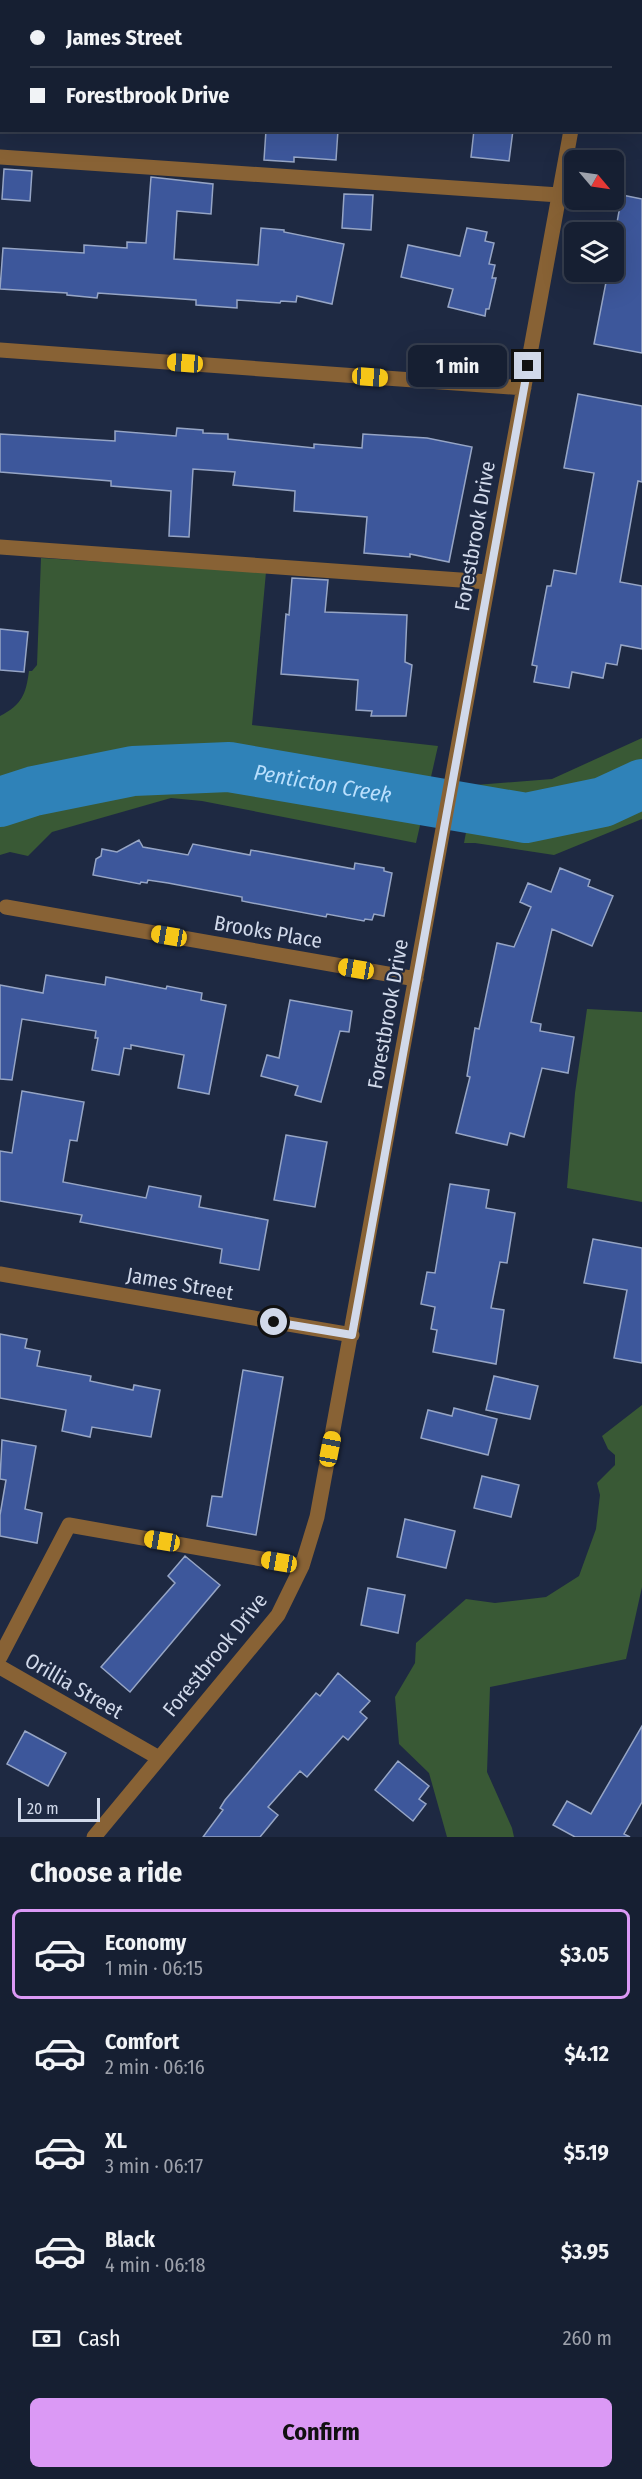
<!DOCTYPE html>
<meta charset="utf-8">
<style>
:root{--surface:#161f32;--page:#232c3e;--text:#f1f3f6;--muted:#9ea2ac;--line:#353d4d;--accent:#db99f5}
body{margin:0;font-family:"Fira Sans Condensed",sans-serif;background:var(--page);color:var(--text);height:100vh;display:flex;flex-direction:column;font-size:22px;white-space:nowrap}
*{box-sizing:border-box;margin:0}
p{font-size:20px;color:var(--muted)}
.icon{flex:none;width:33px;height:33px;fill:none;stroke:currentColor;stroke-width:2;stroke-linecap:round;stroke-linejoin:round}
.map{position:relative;height:1837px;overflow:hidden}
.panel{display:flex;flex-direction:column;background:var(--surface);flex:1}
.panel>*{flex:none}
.banner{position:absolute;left:0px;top:0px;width:642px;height:132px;box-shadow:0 6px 24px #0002,0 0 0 2px var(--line);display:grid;align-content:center;height:132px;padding:0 30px;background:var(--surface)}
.needle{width:39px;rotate:119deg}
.tools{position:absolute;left:564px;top:150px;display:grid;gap:12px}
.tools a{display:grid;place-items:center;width:60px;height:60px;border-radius:9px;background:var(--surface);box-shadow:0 6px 24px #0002,0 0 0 2px var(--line);font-size:30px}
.scale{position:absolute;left:18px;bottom:15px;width:82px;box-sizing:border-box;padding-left:6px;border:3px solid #d1d9ea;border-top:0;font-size:16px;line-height:21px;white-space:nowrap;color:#d1d9ea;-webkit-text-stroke:4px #1e2942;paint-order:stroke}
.end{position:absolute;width:27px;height:27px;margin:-14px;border:8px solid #d1d9ea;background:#111;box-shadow:0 0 0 3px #111}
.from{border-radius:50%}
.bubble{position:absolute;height:42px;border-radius:9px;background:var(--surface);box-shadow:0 6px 24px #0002,0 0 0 2px var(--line);font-size:20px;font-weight:700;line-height:42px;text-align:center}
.car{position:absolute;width:18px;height:36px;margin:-18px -9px;border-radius:8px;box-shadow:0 0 4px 2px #0007;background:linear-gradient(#f5c518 24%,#345 0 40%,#f5c518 0 76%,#345 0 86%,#f5c518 0)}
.banner b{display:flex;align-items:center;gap:21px;height:57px;font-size:22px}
.banner b+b{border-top:2px solid var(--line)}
.banner i{width:15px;height:15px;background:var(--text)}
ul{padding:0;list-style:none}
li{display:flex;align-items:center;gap:18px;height:90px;margin:0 12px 9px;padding:0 18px;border:3px solid transparent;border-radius:9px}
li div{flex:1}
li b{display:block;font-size:22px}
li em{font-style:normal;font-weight:700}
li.selected{border-color:var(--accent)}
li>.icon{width:54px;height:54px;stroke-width:1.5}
h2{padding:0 30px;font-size:27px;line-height:72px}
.pay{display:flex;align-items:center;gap:15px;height:66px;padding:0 30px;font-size:22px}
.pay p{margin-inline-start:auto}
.action{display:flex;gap:12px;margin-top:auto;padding:12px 30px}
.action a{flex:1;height:69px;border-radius:9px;background:var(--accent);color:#111;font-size:24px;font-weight:700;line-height:69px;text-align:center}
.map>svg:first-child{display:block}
</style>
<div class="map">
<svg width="642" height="1837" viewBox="0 0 642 1837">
<rect width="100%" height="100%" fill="#1e2942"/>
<path fill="#395935" d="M41,558L266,572L252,725L438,746L416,843L202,801L171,798L52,832L28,856L10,852L0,855V716C22,705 26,694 29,671H32L37,665Z
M642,738V819L554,855L475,843H464L475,785L552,779Z
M587,1009L642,1012V1202L567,1188L575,1093Z
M642,1405V1587L626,1659L490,1687L487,1772L512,1828L514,1837H447L429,1773L399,1744L395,1697L415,1663L416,1643L466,1599L495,1603L546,1597L579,1576L596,1529L600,1495L597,1483L615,1465V1455L608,1449L602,1436Z"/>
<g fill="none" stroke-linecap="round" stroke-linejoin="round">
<path stroke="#2f82b8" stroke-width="50" id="s1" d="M0,802L34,791L133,771L229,767L526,818L603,802L642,784"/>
</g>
<path fill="#3d579b" stroke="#96a5c5" stroke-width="1.5" d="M266,130H338L336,160L294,157V162L264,160Z
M474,130H513L509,161L471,157Z
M4,169L32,171L30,201L2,199Z
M151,177L213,184L211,214L177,211L174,259L258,265L261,228L284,230V232L344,244L332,304L297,296L296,302L281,301L280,303L237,300V308L196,305V300L98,293L97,298L67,295V293L0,289L3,248L84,253V245L127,248V242L146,243Z
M344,194L373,195L371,230L342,228Z
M622,195L642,199V353L594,344L608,272H614V239Z
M467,228L487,232L485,241L494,243L489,264L495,265L492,278H496L489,309H486L485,316L448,307L453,289L401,277L408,245L460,256Z
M578,394L642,406V482L638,481L620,582L642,586V649L621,645L617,665L606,663L603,678L572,672L569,688L534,682L537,666L532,665L547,586H551L554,570L576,574L594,473L564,468Z
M177,428L203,430V433L228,434V439L314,448V444L362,448L363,434L427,438L472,447L449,562L410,554V557L364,553L367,517L294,511L295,491L233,485L235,472L193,469L189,537L169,536L171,491L111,486V481L0,472V434L115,441V431L176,436Z
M292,578L328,580L325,612L407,615L405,662L412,665L406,716H371L372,711L356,710L358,680L281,674L286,614L289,615Z
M0,629L28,632L24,672L0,670Z
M139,840L143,847L188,855L193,844L250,855L251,850L354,869L355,863L384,868V871L392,873L384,916L374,914L372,920L365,919L364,921L327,914L326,917L242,901V897L168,883L148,880L147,883L141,882L140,884L93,875L96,859L101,856L102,849L117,852Z
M560,868L590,880L588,886L613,896L592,946L552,929L531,1022L541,1024L540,1031L574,1037L568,1073L542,1068L524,1137L510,1133L507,1145L456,1133L470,1077L467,1076L475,1028L479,1029L497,943L514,947L531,907L520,902L528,883L551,892Z
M46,975L105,985L106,977L166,989L167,986L202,993L201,1000L226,1005L209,1094L178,1088L184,1055L131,1045V1049L124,1048L119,1075L92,1070L98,1038H95L96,1031L22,1019L12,1080L0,1079V985L43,993Z
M290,1000L352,1011L349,1032L340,1031L321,1102L295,1095L298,1086L261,1076L267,1055L279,1058Z
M22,1091L84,1102L77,1141L70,1140L63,1182L146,1198L149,1186L201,1196L199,1207L268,1220L259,1270L220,1263L222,1249L80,1222L82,1215L0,1201V1151L12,1153Z
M286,1135L327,1142L315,1207L274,1200Z
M450,1184L489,1190L486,1208L515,1213L507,1263L500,1262L491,1308L504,1310L496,1364L433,1352L437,1330L431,1329L435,1307L421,1304L427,1272L435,1273Z
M593,1239L642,1248V1363L614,1358L627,1290L584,1283Z
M0,1334L27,1339L25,1348L40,1351L37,1366L91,1376L90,1381L133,1390L134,1385L160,1390L151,1437L92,1427L90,1437L62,1431L66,1410L0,1398Z
M243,1370L283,1377L256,1535L207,1526L212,1496L222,1497Z
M494,1376L538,1386L530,1419L486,1410Z
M454,1408L497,1419L488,1455L421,1438L428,1410L452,1416Z
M2,1440L36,1446L25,1509L42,1513L37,1543L0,1536V1515L6,1480L0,1479Z
M482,1476L519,1485L511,1517L474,1508Z
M405,1519L455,1531L446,1568L397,1557Z
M185,1556L220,1585L130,1692L101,1667L175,1583L168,1576Z
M368,1588L405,1595L398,1633L361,1625Z
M338,1673L370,1701L360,1712L367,1718L348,1740L343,1736L307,1777L300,1771L268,1807L278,1815L260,1837H203L223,1810L220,1808L225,1800L316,1693L320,1696Z
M642,1726V1802L624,1834L630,1837H575L553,1825L567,1801L591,1814Z
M25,1731L66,1753L48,1786L7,1764Z
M398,1761L429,1786L419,1799L426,1804L413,1821L375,1790Z"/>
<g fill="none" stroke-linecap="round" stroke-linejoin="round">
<path stroke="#886235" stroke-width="15" d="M595,2V0
M0,157L559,195
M0,350L524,388
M0,547L488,582
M6,907L416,979
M0,1274L352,1335
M0,1657L69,1525L302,1566
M0,1667L159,1758
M94,1837L278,1615L302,1566L317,1517L571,130"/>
</g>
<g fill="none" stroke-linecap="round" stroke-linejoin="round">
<path stroke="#d1d9ea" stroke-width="8" d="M274,1322L352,1335L528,366"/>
</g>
<g text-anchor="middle" stroke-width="4.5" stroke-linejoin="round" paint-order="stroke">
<g font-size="21" fill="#d1d9ea" stroke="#1e2942">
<text transform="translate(475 536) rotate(-80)" y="7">Forestbrook Drive</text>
<text transform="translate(268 932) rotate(10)" y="7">Brooks Place</text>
<text transform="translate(388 1014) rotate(-80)" y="7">Forestbrook Drive</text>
<text transform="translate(180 1284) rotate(10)" y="7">James Street</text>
<text transform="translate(215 1655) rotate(-51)" y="7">Forestbrook Drive</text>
<text transform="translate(74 1686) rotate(30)" y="7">Orillia Street</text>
</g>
<g font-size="22" font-style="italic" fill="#b9dffd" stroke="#1e2942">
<text dy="8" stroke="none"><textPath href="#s1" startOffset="328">Penticton Creek</textPath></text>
</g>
</g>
</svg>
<div class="tools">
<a><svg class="needle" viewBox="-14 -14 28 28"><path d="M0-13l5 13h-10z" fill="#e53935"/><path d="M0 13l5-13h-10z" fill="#9ea2ac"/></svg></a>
<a><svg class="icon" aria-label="layers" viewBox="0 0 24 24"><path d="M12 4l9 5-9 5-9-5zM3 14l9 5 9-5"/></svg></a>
</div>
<div class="scale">20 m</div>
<i class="end from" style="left:274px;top:1322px"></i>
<i class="end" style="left:528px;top:366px"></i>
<div class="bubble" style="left:408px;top:345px;width:99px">1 min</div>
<i class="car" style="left:185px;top:363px;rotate:274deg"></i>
<i class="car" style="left:370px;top:377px;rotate:94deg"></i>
<i class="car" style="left:169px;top:936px;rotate:280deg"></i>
<i class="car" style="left:356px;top:969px;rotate:280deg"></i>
<i class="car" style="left:330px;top:1449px;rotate:11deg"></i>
<i class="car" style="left:162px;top:1541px;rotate:280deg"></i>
<i class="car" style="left:279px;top:1562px;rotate:280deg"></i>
<div class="banner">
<b><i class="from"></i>James Street</b>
<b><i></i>Forestbrook Drive</b>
</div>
</div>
<section class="panel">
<h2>Choose a ride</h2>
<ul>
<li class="selected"><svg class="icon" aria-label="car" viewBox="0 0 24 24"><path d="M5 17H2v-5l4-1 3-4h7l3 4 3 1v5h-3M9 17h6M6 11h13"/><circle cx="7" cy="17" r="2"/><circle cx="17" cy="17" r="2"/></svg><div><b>Economy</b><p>1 min · 06:15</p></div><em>$3.05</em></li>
<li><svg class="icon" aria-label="car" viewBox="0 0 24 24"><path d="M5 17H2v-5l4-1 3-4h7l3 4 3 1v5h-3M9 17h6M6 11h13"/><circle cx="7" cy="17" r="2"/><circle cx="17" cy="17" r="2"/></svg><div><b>Comfort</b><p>2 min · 06:16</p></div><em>$4.12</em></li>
<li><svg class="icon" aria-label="car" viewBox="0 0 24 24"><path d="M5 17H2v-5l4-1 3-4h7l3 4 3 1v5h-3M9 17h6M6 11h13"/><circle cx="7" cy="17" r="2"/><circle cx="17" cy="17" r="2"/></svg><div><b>XL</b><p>3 min · 06:17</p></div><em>$5.19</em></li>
<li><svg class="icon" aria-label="car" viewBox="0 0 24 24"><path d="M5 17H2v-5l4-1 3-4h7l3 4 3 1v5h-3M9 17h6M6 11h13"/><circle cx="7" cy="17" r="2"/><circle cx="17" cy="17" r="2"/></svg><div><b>Black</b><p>4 min · 06:18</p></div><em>$3.95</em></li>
</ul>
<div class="pay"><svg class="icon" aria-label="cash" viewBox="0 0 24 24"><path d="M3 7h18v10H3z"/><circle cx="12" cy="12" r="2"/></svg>Cash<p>260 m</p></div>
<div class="action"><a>Confirm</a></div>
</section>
